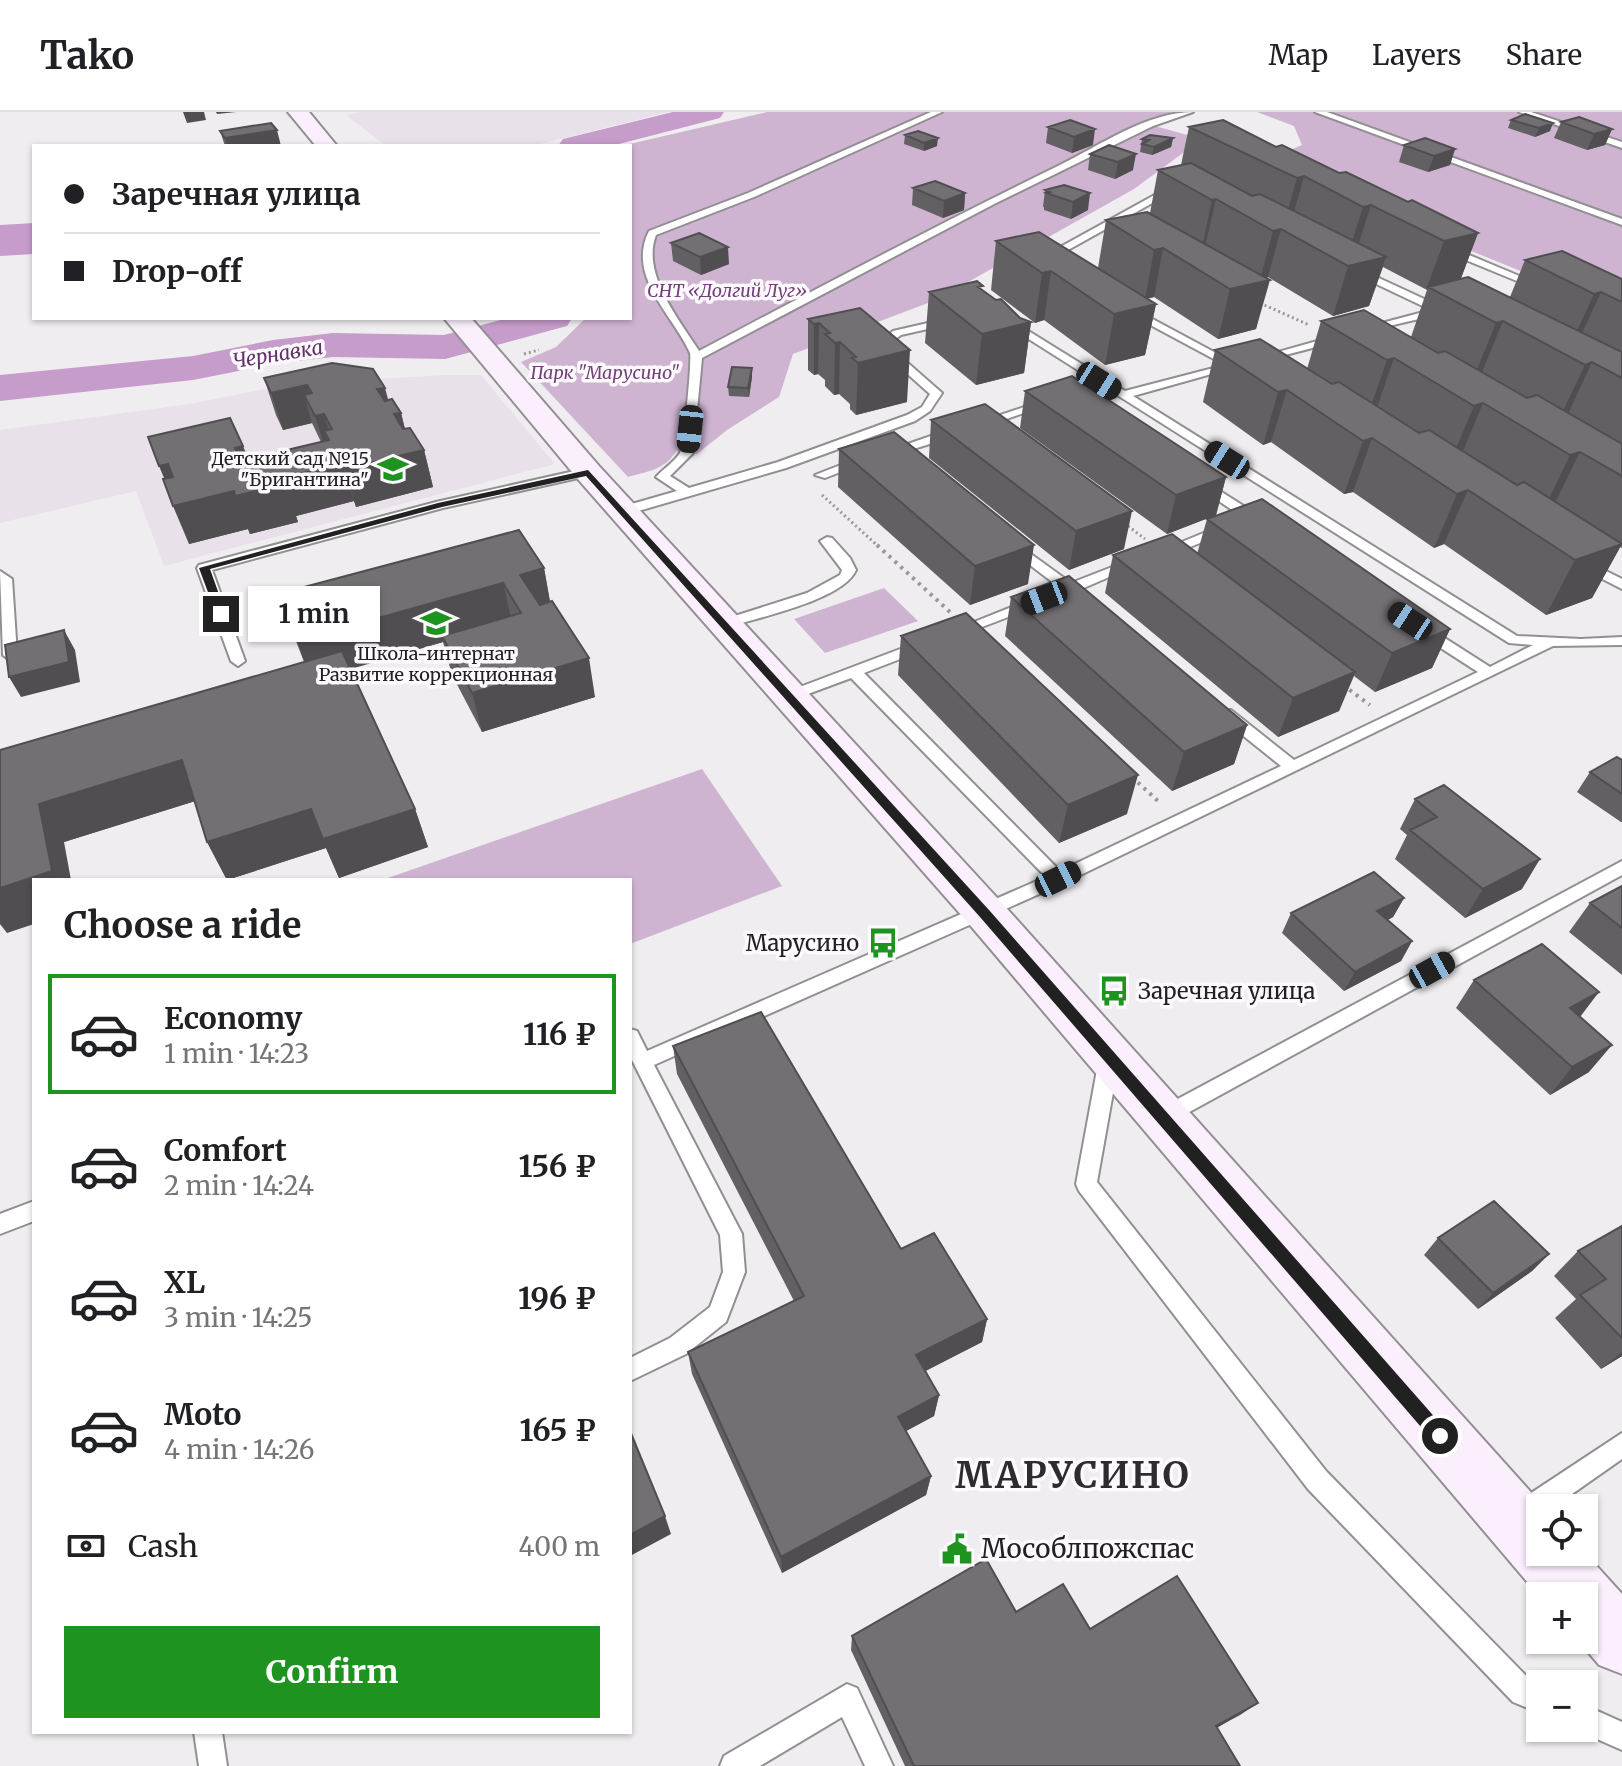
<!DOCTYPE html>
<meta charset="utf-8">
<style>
:root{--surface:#fff;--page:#f2f2f2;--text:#202124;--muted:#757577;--line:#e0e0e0;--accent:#1f9320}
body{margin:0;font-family:Merriweather,serif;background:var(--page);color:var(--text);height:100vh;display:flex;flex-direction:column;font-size:30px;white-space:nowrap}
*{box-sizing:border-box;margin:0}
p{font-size:26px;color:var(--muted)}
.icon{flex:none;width:44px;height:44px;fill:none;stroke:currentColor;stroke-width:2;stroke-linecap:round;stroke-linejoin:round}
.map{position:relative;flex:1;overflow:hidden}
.sheet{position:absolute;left:32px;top:766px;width:600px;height:856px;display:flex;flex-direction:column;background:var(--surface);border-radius:0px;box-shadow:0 2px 6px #0004}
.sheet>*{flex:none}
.guide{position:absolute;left:32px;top:32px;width:600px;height:176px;border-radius:0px;box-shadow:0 2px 6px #0004;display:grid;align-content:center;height:176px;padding:0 32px;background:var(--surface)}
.buttons{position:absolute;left:1526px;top:1382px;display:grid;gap:16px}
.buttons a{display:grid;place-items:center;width:72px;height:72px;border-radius:0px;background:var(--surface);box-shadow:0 2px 6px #0004;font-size:40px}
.end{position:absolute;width:36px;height:36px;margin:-18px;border:10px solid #222122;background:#fff;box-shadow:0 0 0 4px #fff}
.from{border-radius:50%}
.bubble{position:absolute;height:56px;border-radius:0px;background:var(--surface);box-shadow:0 2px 6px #0004;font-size:26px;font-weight:700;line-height:56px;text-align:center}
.car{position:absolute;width:24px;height:48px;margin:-24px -12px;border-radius:10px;box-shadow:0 0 6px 2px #0007;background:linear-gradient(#222 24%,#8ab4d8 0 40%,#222 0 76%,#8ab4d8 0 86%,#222 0)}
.guide b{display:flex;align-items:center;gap:28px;height:76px;font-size:30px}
.guide b+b{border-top:2px solid var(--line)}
.guide i{width:20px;height:20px;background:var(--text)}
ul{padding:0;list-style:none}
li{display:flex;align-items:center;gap:24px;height:120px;margin:0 16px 12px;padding:0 16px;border:4px solid transparent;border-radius:0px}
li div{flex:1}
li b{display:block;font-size:30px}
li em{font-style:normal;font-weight:700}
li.active{border-color:var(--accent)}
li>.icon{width:72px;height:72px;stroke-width:1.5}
h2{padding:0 32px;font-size:36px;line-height:96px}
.pay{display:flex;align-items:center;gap:20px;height:88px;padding:0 32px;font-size:30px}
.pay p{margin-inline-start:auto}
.cta{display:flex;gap:16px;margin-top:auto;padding:16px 32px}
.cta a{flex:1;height:92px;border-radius:0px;background:var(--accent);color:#fff;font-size:32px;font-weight:700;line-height:92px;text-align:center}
header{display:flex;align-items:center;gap:48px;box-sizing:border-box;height:112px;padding:0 40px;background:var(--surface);border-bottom:2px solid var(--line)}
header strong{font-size:38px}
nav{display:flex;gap:44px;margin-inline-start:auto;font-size:28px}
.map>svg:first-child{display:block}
</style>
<header>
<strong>Tako</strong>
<nav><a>Map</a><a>Layers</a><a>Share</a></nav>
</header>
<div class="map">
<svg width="1622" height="1654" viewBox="0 0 1622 1654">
<rect width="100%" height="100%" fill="#f0edf0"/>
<path fill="#e9e1ea" d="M362,0H669L532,34H386L346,3Z
M444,263H481L555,352L164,454L136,379L0,411V318L189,292L290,272Z"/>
<path fill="#cfb4d2" d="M767,0H1172L1144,11L1202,27L1134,77L936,188L793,242L779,285L727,318L697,342L676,339C667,357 646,360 628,365L521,250L556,235L586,206H630V34H621Z
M1257,0H1622V200L1256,52L1302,33L1294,14Z
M884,476L918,509L825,541L794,507Z
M702,657L782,774L630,832V768H382Z"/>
<path fill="#c59cca" d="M34,111V142L0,144V113Z"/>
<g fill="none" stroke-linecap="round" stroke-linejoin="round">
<path fill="#c59cca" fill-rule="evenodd" d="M673,0H724L720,6L611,34H558L563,27Z
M508,206H572L567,214L445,247L333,245L273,252L193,268L0,289V263L193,244L273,228L333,221L444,223Z"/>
<g stroke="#928f92" stroke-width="4">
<path id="lane" d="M931,0H942L754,85L656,123C641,162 679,207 699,239C818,176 937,113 1058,54C1099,34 1147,0 1193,0L1153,14L996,91L702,246L693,341L670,364L689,376L778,350L907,303L922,295L930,282L884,241L883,228L893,219L950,206L955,209L954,211L901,223L893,229V238L942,281L930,299L915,309L786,356L628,402H618V396L677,379L656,365C663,357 677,348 681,339C684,331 692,247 690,241C673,203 626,164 649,119L748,81Z
M1315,0H1327L1622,107V113Z
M1519,0H1531L1622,30V36Z
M1171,74L1174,79L1059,143L1055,147L1056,154L1047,152L1045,146L1053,139Z
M1444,135H1450L1543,174L1534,176L1444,139Z
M1355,155L1448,198L1449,200L1363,220V216L1431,198L1351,160L1350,158Z
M1132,196L1240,254L1133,284L1517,524L1581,527L1622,525V533L1553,534L1064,771L654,953L742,1122L745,1160L726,1210L686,1242L630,1269V1246L670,1226L710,1195L723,1160L720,1123L630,944V917L637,919L647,939L1046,765L851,566L789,589L781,584L784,581L916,531H926V537L864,561L1060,759L1281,654L1221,606V598H1231L1294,648L1478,560L1419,522V516H1429L1490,555L1533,533L1509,531L1005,212L1014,210L1125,279L1225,253L1128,201V197Z
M1335,224L1339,225V229L1259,250L1253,247Z
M1039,290L1049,292L984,315L974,312Z
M951,317L955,318V324L888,345L882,341Z
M856,347L866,350L825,366L815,363Z
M588,356L594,360L592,363L443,396L212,458L245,549L238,554L231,549L197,456L199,453L436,390Z
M1201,367L1261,405V411H1251L1197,374V368Z
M1223,413L1228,414V420L1167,444L1162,445L1155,441Z
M827,425L832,426L850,446L856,458C843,488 759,505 729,515H719V509L807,481L840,463L842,458L820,429Z
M1013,429L1071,471L1125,450L1130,449L1137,453L1079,478L1082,481L1080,484H1061L1054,480L1060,476L1008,436L1006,433Z
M1586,449L1622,467V477L1581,456L1579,453Z
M0,459L12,467L17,543L10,548L3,543Z
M1029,488L1034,489V495L961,523H951L949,520Z
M1622,749V763L1171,1010L1164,1013L1157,1010L1154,1004L1157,998Z
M1109,939L1116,941L1119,947L1097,1070L1326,1359L1532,1570L1540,1573V1601L1513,1590L1308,1377L1079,1079L1076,1072L1099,947L1102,941Z
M34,1089V1109L0,1122V1102Z
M1622,1321V1347L1552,1396H1540V1404L1522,1414L1513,1411L1510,1402L1513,1393Z
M847,1572L857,1576L893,1654H865L842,1605L760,1654H720L724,1644Z
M1584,1593L1622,1610V1638L1574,1617L1584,1616Z
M194,1620H222L227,1654H199Z"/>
</g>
<g stroke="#928f92" stroke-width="4">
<path id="secondary" d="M288,0H309L337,34H316Z
M444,206H471L599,354L1000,789L1545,1396H1540V1440H1584L1622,1482V1562L1599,1553L1578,1528H1584V1484L1540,1485L970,813L577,366Z"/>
</g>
<path stroke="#999799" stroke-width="3" stroke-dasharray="2 3" stroke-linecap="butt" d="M1260,191L1309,213
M524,242L539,238
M822,383L879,435
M1124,411L1145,427"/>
<path stroke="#999799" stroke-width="4" stroke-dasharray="3 5" stroke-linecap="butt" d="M877,433L950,500
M1343,573L1370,593
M1132,665L1160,691"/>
<use href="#lane" fill="#fff" fill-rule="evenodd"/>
<use href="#secondary" fill="#fbeefd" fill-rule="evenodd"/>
</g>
<path fill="#636063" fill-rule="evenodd" d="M1070,8L1093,33L1072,41L1046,31L1048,15Z
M1511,8L1550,19L1535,25L1508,16Z
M1561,10L1612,17L1605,33L1587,38L1554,26Z
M1189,15L1276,35L1478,121L1461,166L1510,185L1525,148L1622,167V436L1620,435L1592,486L1546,503L1444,432L1434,436L1353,380L1344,382L1271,330L1263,333L1203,290L1215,238L1307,257L1321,209L1411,225L1427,178L1383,155L1369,194L1333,204L1268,165L1267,166L1256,217L1218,227L1154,185L1147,187L1156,192L1145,243L1105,253L1044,208L1035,211L991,178L996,129L1098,156L1106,108L1150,101L1158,58L1181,53ZM1481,260H1482L1528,286H1527Z
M220,19L281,34H225Z
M905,23L937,34L924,39L904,32Z
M1173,26L1171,35L1152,43L1140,40L1142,27Z
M1109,33L1133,58L1115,67L1088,58L1090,42Z
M1404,33L1455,37L1450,53L1428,60L1399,50Z
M1064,73L1088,98L1071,107L1044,98V95H1043L1045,78Z
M913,76L965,81L964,98L943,106L912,93Z
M671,131L729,152L701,163L673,149Z
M983,178L1020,206L1031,210L1024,261L976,273L925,231L929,180Z
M860,196L907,290L856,303L850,297V292L839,282L834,283L825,274V268L818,262L814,263L808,258V207Z
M752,256V265L749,285L729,284L728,275Z
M264,266L388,288L401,301L405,317L424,338L433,375L356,395L354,389L296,404L298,410L250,422L248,417L189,432L243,334L248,347L321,330L312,311L283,318L276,303Z
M1025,279L1226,365L1216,403L1167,422L1020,316Z
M931,308L1124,437L1069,458L929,346Z
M839,337L1028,472L970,493L838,375Z
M1207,407L1450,517L1432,556L1375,580L1354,564L1339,599L1278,625L1105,481L1113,443L1197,442Z
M544,456L550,490L595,585L482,620L452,563L443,530L351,557L415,697L428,735L339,766L326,736L227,768L207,730L195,689L64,730L7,821L0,638L304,550L278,482Z
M1011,485L1247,613L1234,652L1172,679L1005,524Z
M901,524L1127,702L1059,731L898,563Z
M1622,648V710H1621L1577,680L1590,660Z
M1415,687L1522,777L1465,806L1395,747L1407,723L1400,717Z
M1622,774V863L1569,820L1590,791Z
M1404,786L1393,805L1388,808L1412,829L1401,849L1344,879L1282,821L1291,801Z
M1474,868L1580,905L1589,960L1550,983L1456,896Z
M673,934L901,1137L987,1207L982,1230L925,1259L939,1283L934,1304L906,1319L931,1364L926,1383L782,1461L692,1262L688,1240L794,1189L677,962Z
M1622,1114V1244L1601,1257L1555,1206L1576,1187L1554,1164L1578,1139Z
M1438,1126L1549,1142L1532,1159L1478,1197L1424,1143Z
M1016,1500L1090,1517L1258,1591L1217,1616L1240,1654H905L851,1538L852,1524Z"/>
<path fill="#504e50" d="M183,0H204L206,8L187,11Z
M216,0H236L217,2Z
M1553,11L1550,19L1535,25L1539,16Z
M1095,17L1093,33L1072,41L1074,25Z
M1612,17L1605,33L1587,38L1594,22Z
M277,18L281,34H227L225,26Z
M938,26L937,34L924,39V31Z
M1173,26L1171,35L1152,43L1154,35Z
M1455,37L1450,53L1428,60L1434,44Z
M1136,42L1133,58L1115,67L1118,50Z
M1304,64L1291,111L1284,112L1297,66Z
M965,81L964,98L943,106L944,89Z
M1090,81L1088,98L1071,107L1073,90Z
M1216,87L1205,135L1202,136L1212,88Z
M1371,93L1356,140L1348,142L1363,95Z
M1281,117L1268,165L1260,168L1273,119Z
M1478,121L1460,169L1428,175L1426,178L1444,129Z
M728,135L729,152L701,163L700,145Z
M1163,136L1154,185L1145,187L1154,138Z
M1386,145L1369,194L1333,204L1348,154Z
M1051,159L1044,208L1035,211L1042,161Z
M1270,168L1256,217L1218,227L1230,177Z
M1601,180L1578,230L1571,232L1594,182Z
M1156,192L1145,243L1105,253L1114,202Z
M1503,209L1482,260L1475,262L1496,211Z
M1031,210L1024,261L976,273L982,222Z
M819,211L818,262L814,263V212Z
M840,230L839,282L834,283L835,231Z
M910,238L907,290L856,303L858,251Z
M1394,246L1376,298L1369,300L1387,248Z
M1592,250L1568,302L1560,305L1585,253Z
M752,256V265L749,285L748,276Z
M307,273L317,304L324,302L335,340L324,319L331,340L327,342L315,304L304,283L312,311L283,318L271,281Z
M385,276L395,313L377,277Z
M1287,278L1271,330L1263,333L1278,280Z
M1483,291L1461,344L1452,346L1474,294Z
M401,301L410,338L394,302Z
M1372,326L1353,380L1344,382L1363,329Z
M243,334L257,372L249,374L235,336Z
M424,338L433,375L356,395L345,357Z
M1580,340L1554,393L1544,397L1570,343Z
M168,352L184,390L175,392L159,354Z
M342,352L354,389L296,404L298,410L250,422L235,384L282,366Z
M1226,365L1216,403L1167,422L1176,383Z
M1468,378L1444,432L1434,436L1457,382Z
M234,379L248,417L189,432L173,394Z
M1132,399L1124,437L1069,458L1076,419Z
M1622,432L1592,486L1546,503L1575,448Z
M1034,433L1028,472L970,493L975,454Z
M544,456L551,495L528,501L520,463Z
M503,471L512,510L442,524L443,530L311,568L297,529Z
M1450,517L1432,556L1375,580L1392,541Z
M64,518L75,538L80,570L21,585L9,565Z
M589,546L595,585L482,620L472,581Z
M1355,560L1339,599L1278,625L1293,586Z
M1247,613L1234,652L1172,679L1184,640Z
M182,648L202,687L64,730L71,768H34V812L7,821L0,812V776L39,692Z
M1138,663L1127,702L1059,731L1068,693Z
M311,697H415L428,735L339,766L326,736L227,768L207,730Z
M1540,747L1522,777L1465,806L1483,777Z
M1404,786L1393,805L1367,819L1377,799Z
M1412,829L1401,849L1344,879L1355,860Z
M1599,880L1577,909L1570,896Z
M1612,933L1589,960L1550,983L1572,955Z
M1549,1142L1532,1159L1478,1197L1493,1181Z
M987,1207L982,1230L912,1266L916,1243Z
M1622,1240V1244L1601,1257Z
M939,1283L934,1304L895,1325L898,1305Z
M931,1364L926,1383L782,1461L781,1445Z
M665,1404L671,1422L630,1444V1423Z
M1258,1591L1240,1603L1199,1625L1216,1614Z"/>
<path fill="#737073" stroke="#504e50" stroke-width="2" d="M1525,2L1553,11L1539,16L1511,8Z
M1579,5L1612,17L1594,22L1561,10Z
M1070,8L1095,17L1074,25L1048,15Z
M1223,8L1276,35L1282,33L1339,61L1346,60L1408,90L1412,88L1478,121L1444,129L1371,93L1363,95L1304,64L1297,66L1189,15Z
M271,11L277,18L225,26L220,19Z
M918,19L938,26L924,31L905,23Z
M1150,23L1173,26L1154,35L1142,32L1149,28L1142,27Z
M1425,26L1455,37L1434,44L1404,33Z
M1109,33L1136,42L1118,50L1090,42Z
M1191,51L1252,84L1260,82L1386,145L1348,154L1281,117L1273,119L1216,87L1212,88L1158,58Z
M935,69L965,81L944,89L913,76Z
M1064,73L1090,81L1073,90L1046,81L1050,80L1045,78Z
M1147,100L1270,168L1230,177L1163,136L1154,138L1106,108Z
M1039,120L1156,192L1114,202L1051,159L1042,161L996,129Z
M699,121L728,135L700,145L671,131Z
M1562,139L1622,167V190L1601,180L1594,182L1525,148Z
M1468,165L1622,240V266L1592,250L1585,253L1503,209L1496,211L1428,175Z
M977,169L983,174L978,175L996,188L1001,187L1020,206L1031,210L982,222L929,180Z
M860,196L910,238L858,251L852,246L856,245L840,230L835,231L825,222L830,221L819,211L814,212L808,207Z
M1364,198L1438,241L1445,239L1527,286L1537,283L1622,332V364L1580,340L1570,343L1483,291L1474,294L1394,246L1387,248L1321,209Z
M1260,227L1332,272L1339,270L1419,321L1429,318L1517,373L1524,370L1622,432L1575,448L1468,378L1457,382L1372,326L1363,329L1287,278L1278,280L1215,238Z
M332,251L373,257L385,276L377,277L385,289L392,287L401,301L394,302L403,317L410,316L424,338L345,357L342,352L282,366L285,372L235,384L234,379L173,394L163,367L173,365L168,352L159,354L148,325L230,306L243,334L235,336L241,349L329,328L324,319L332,317L324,302L315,304L304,283L312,281L307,273L271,281L264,266Z
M732,255L752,256L748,276L728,275Z
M1072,264L1226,365L1176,383L1025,279Z
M985,292L1132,399L1076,419L931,308Z
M894,320L1034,433L975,454L839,337Z
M1262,387L1450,517L1392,541L1207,407Z
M519,418L544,456L520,463L540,493L552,489L589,546L472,581L442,524L521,501L503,471L297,529L278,482Z
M1172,422L1355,560L1293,586L1113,443Z
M1069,464L1247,613L1184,640L1011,485Z
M966,501L1138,663L1068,693L901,524Z
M64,518L69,550L9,565L5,533Z
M342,539L415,697L323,727L311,697L207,730L182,648L39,692L52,759L0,776V638Z
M1617,645L1622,648V682L1590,660Z
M1444,673L1540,747L1483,777L1410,718L1437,705L1415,687Z
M1374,760L1404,786L1377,799L1412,829L1355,860L1291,801Z
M1622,774V816L1590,791Z
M1542,832L1599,880L1570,896L1612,933L1572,955L1474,868Z
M761,900L901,1137L934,1121L987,1207L916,1243L939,1283L898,1305L931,1364L781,1445L688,1240L804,1184L673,934Z
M1494,1089L1549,1142L1493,1181L1438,1126Z
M1622,1114V1226L1580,1183L1606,1167L1578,1139Z
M630,1319L665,1404L630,1423Z
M986,1447L1016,1500L1063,1472L1090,1517L1177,1464L1258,1591L1216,1614L1240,1654H914L852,1524Z"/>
<path fill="#222122" d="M588,358L989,798L1446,1318L1449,1324L1446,1330L1440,1333L1434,1330L980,805L586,364L442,395L210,457L226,502L221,505L216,502L199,456L438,391Z"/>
<defs>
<g id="school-bare" transform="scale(2.4)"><path d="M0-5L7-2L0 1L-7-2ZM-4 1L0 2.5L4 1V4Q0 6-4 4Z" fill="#1f9320" stroke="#fdfafe" stroke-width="2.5" paint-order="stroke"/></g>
<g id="bus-bare" transform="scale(2.4)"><path d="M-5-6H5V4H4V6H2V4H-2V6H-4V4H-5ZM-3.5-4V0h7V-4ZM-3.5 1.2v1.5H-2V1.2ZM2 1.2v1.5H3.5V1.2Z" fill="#1f9320" stroke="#fdfafe" stroke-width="2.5" paint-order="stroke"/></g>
<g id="civic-bare" transform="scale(2.4)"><path d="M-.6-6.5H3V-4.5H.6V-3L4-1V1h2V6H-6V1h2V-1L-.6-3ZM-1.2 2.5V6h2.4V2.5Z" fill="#1f9320" stroke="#fdfafe" stroke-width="2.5" paint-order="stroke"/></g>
</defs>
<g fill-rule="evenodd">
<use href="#school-bare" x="393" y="357"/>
<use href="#school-bare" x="436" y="511"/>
<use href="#bus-bare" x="883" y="831"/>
<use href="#bus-bare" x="1114" y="879"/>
<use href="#civic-bare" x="957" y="1437"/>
</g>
<g text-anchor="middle" stroke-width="7" stroke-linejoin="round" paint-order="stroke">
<g font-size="18" font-style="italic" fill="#73407a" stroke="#fdfafe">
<text x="727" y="185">СНТ «Долгий Луг»</text>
<text x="605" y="267">Парк "Марусино"</text>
</g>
<g font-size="18" fill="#222122" stroke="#fdfafe" text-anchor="end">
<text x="369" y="353">Детский сад №15<tspan x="369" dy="21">"Бригантина"</tspan></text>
<text x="436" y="548" text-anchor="middle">Школа-интернат<tspan x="436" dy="21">Развитие коррекционная</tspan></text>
</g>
<g font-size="20" font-style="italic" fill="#63316a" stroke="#fdfafe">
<text transform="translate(278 242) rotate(-9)" y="7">Чернавка</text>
</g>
<g font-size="22" fill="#222122" stroke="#fdfafe" text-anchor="end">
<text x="859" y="839">Марусино</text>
<text x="1138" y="887" text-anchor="start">Заречная улица</text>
</g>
<g font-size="26" fill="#222122" stroke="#fdfafe" text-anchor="start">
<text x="981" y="1446">Мособлпожспас</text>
</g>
<g font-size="36" font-weight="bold" letter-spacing="2" fill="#2e2c2f" stroke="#fdfafe">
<text x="1073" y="1376">МАРУСИНО</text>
</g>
</g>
</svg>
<div class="buttons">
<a><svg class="icon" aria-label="locate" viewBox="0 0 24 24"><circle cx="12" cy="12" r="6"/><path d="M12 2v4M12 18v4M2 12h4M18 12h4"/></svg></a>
<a>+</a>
<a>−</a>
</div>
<i class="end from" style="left:1440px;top:1324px"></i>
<i class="end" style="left:221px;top:502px"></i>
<div class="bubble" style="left:248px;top:474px;width:132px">1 min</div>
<i class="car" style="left:1099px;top:269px;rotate:122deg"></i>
<i class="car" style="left:690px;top:317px;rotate:186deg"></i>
<i class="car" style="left:1227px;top:348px;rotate:302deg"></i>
<i class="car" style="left:1044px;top:486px;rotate:249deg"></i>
<i class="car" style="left:1410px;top:509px;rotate:303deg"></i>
<i class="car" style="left:1058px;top:767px;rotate:64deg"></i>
<i class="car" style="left:1432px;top:858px;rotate:61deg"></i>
<div class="guide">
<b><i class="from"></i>Заречная улица</b>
<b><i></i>Drop-off</b>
</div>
<section class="sheet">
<h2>Choose a ride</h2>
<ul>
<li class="active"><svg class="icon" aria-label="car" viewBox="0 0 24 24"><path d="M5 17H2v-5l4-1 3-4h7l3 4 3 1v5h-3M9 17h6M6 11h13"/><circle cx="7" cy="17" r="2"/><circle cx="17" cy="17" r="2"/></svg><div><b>Economy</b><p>1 min · 14:23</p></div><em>116 ₽</em></li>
<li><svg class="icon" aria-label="car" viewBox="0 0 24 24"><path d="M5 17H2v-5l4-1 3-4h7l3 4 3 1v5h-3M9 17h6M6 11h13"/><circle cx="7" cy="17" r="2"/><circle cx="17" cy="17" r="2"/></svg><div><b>Comfort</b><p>2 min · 14:24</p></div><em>156 ₽</em></li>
<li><svg class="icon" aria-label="car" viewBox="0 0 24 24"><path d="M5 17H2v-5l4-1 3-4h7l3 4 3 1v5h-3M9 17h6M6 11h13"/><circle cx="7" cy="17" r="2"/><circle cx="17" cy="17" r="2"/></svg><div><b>XL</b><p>3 min · 14:25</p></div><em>196 ₽</em></li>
<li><svg class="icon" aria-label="car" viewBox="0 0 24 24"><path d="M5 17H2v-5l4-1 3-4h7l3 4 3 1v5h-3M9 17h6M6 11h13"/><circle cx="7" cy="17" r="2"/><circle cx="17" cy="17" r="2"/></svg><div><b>Moto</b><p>4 min · 14:26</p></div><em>165 ₽</em></li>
</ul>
<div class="pay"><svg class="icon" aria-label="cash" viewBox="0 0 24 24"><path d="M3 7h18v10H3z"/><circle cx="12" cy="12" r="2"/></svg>Cash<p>400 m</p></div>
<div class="cta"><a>Confirm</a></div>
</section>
</div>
